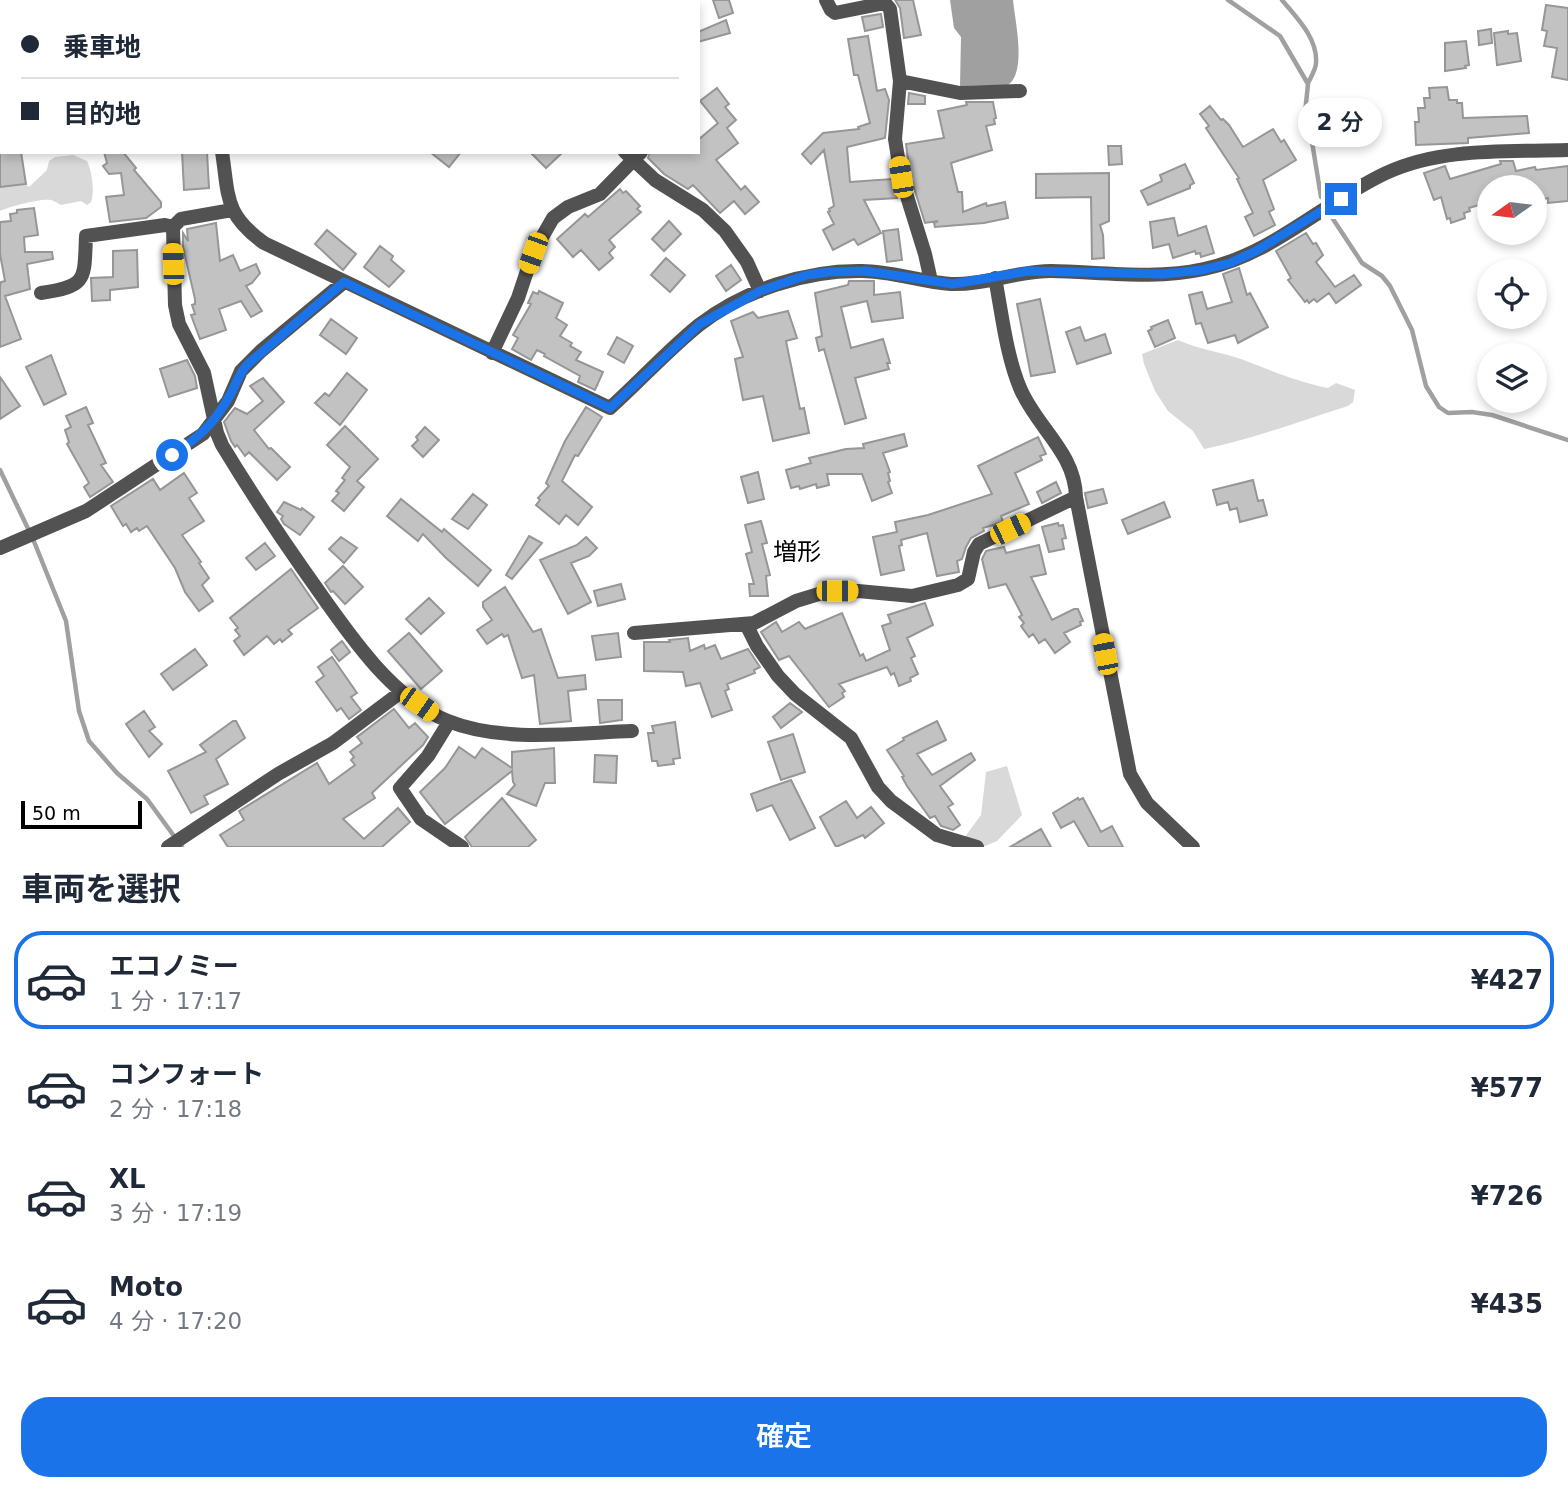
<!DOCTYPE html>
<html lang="ja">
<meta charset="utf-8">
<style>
:root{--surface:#fff;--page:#f6f6f7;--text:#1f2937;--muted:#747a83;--line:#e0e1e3;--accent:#1a73e8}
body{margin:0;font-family:"DejaVu Sans","Noto Sans JP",sans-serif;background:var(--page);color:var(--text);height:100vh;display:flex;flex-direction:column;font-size:26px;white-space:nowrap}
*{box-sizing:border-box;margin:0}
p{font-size:23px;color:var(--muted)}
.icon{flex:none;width:38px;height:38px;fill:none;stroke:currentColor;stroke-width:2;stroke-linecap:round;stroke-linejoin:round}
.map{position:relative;height:847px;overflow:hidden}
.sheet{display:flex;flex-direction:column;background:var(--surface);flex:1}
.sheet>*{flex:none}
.top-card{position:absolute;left:0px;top:0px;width:700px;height:154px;box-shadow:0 4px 10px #0003;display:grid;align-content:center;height:154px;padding:0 21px;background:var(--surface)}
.needle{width:46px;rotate:256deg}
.controls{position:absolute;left:1477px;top:175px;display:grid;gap:14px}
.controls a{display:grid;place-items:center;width:70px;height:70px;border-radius:50%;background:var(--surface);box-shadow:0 4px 10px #0003;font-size:35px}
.scale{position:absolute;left:21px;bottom:18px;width:121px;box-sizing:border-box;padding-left:7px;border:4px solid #000;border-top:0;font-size:19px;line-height:24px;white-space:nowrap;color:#000;-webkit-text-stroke:5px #fff;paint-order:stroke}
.end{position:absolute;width:32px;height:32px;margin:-16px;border:9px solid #1a73e8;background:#fff;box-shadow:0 0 0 4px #fff}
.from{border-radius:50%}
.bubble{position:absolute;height:49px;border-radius:24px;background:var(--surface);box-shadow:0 4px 10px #0003;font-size:23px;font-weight:600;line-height:49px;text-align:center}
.car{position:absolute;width:21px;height:42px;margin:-21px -10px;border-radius:9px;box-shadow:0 0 5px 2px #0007;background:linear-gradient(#f5c518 24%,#345 0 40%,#f5c518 0 76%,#345 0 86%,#f5c518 0)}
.top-card b{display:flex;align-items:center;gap:24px;height:66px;font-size:26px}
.top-card b+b{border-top:2px solid var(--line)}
.top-card i{width:18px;height:18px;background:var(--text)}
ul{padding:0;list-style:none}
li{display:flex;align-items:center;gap:21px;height:98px;margin:0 14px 10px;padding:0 7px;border:4px solid transparent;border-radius:28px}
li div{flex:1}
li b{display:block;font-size:26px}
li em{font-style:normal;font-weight:600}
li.selected{border-color:var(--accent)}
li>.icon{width:63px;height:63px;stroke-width:1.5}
h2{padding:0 21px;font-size:32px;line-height:84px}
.primary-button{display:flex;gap:14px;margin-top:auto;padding:14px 21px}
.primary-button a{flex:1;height:80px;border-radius:28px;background:var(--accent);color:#fff;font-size:28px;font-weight:600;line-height:80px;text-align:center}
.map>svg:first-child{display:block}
</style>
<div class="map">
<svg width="1568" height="847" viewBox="0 0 1568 847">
<rect width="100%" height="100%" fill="#fff"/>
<path fill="#d9d9d9" d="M73,155L87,161C92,171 95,192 91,202L87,205L81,201L61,205C57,203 55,201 51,200C41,198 8,207 0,211V183L20,181L29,187L47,170L49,161L55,157Z
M1178,340C1197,349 1220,352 1241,359C1270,370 1297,382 1328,388L1336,383L1355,390L1353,402L1348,406C1300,421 1253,439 1204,449L1193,431L1168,411L1155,391L1144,364L1142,354Z
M1007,766L1022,815L997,841L983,847L964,838L981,815L986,772Z"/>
<path fill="#a0a0a0" d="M950,0H1013C1015,21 1027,72 1008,85L960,86L961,37L954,28Z"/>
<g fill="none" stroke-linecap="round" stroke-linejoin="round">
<path stroke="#a0a0a0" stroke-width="4.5" d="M1228,0L1280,36L1308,84L1305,113L1312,142L1321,197
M1282,0C1296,17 1318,38 1316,63C1316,69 1311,77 1308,83
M1331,216L1362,263L1382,276L1390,286L1412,330L1426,386L1439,407L1448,413L1472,412L1492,415L1568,440
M0,470L33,539L66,621L79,711L89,741L117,773L147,799L182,847"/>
</g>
<path fill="#c2c2c2" stroke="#969696" stroke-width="2" d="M713,0H729L733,13L719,18Z
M895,0H913L921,35L904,38L900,8Z
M1546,5L1568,8V80L1552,77L1557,48L1544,46L1547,31L1542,30Z
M881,14L883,27L865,31L862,17Z
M726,20L730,33L698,42V32Z
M1491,29L1492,43L1479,45L1478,31Z
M1508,31V34L1517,33L1521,61L1497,65L1494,33Z
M868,36L877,91L885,89L889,100L885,138L847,147L850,182L892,179L897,198L864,200L881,233L858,245L854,239L833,250L823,230L834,224L828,212L830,211L829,209L834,206L824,150L811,164L802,154L823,133L859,129L858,127L870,123L858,75H854L848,39Z
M1466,41L1469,65L1465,66L1466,68L1445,71V43Z
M1447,87L1449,100H1457V103H1462L1463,118L1527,116L1529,133L1468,138V143L1416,145L1415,122H1419L1418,108H1425L1424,98H1430L1429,88Z
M717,88L729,104L725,107L736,120L727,128L738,143L716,160L741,190L745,186L759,202L745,214L734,201L720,213L693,185L688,189L664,174L648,158L650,152H698V140L718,123L700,101Z
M909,93L925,96V104H908Z
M966,102H993L996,118L994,119L995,124L986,126L992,150L951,163L958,192H962L963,212L986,203L987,206L1005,202L1008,218L984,223L935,227L934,223L938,221L925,223L910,175L906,144L944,138L938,111L967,105Z
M1210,106L1221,120L1223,119L1229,125L1243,147L1273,129L1281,142L1284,140L1296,160L1263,180L1274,209L1269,212L1275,225L1254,236L1245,217L1253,213L1237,179L1239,178L1206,128L1209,126L1200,114Z
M1108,146H1121L1122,164L1109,165Z
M0,152H21L26,184L0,187Z
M104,152H123L136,168L134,170L161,202V207L146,218L110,222L106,197L124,195L121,173L109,174L103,166L107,163Z
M182,152H207L209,188L184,190Z
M430,152H461L449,167Z
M530,152H563L546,168Z
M1500,161H1513L1516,171L1535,167L1536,170L1568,166V201L1548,203V198L1535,201V187H1489V202L1469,208L1470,211L1464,213L1465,218L1451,223L1450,218L1447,219L1441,197L1434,200L1424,173L1445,166L1450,179L1501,164Z
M1185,164L1194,183L1190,185V188L1148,205L1141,191L1162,181L1160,175Z
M1109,173V221L1100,225L1103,235L1104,258L1092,259L1091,197L1036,198V174Z
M620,189L623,193L626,191L640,206L637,209L641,212L609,240L615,247L609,253L613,258L599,270L581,250L573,257L557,239L585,214L588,217Z
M34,208L38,235L24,237L25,252H52L53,259L27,264L30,289L5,296L21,339L0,347V286L1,282L5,281L0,254V222L11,221L10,214L17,213V210Z
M1174,218L1178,236L1206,226L1214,253L1201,257L1200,253L1196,254L1195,251L1173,258L1169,244L1153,248L1150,222Z
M669,221L681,234L664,251L652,239Z
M216,223L220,261L233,255L240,271L256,264L260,273L252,283L246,286L262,311L251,317L241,301L219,309L226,330L200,339L191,315L195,314L192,305L195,304V299L183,247V233L188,241L187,229Z
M898,229L902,260L887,262L883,231Z
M327,230L356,254L343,270L315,244Z
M1306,233L1313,244L1316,243L1323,255L1316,262L1335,287L1354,275L1361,285L1336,303L1329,293L1317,302L1314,299L1309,303L1307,300L1305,302L1288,280L1291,278L1276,251Z
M380,246L393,256L391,260L404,271L389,287L364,267Z
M137,250L138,287L110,290V300L92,301L91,278L113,277V251Z
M666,258L685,275L670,292L651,275Z
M731,265L741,280L726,291L716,276Z
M1239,268L1247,295L1250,293L1268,327L1238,343L1235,335L1208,343L1201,323L1196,324L1189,295L1202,292L1207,309L1232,302L1223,274Z
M849,281H874V295L900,292L903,318L872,322L867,301L841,307L851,348L883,339L890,363H887L889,369L855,378L866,418L845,424L824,349L819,351L816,338L822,336L815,293L848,285Z
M539,291L563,303L556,318L567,325L560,336L572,343L570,346L581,352L576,360L603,372L595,390L578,382L580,376L544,356L545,354L537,350L531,360L512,349L518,338L513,335L531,304L528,303L533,292L538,294Z
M1040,299L1055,372L1031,376L1017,304Z
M788,311L797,338L786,341L800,409L804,408L809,433L773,441L763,396L743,400L735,359L743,357L731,321L753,312L758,318Z
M331,319L357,338L346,354L320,335Z
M1168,320L1175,338L1155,347L1148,331L1152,329L1151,327Z
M1080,327L1085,341L1105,334L1111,353L1077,364L1066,332Z
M617,337L633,346L624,363L608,354Z
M51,355L66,394L44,405L26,367Z
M187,360L195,376L197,388L169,397L160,369Z
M347,373L367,390L340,425L315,403L325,393L329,396Z
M0,377L20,406L0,419Z
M263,378L284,402L254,430L269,449L271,448L290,467L277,480L249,452L245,456L237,445L235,447L231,441L224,422L235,408L247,414L263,401L250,386Z
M86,407L93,423L88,425L106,463L101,465L113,482L90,497L84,487L89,483L67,444L69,442L65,430L71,427L66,416Z
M586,407L602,417L578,456L575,455L562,481L592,507L578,525L566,515L559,524L536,505L540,500L538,498L549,486L546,483L565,441Z
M345,426L378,459L357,481L364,487L344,511L332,501L339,493L336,491L345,480L342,478L350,467L327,445Z
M425,427L439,440L423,457L412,446L418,440L416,437Z
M904,434L907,446L883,453L890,472L888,473L890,481L888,482L892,493L872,501L862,474H827L829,485L817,488L816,484L800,489L799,486L791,488L786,470L811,463L809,458L846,449L864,448L863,444Z
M1038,437L1046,454L1040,456L1042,460L1015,473L1029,504L1001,516L1003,522L983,528L984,531L971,538L966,547L962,559L957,561L959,572L937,576L927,533L901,540L902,545L899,546L904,570L881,575L873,537L897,532L895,522L928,515L992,494L978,466Z
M758,472L764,499L748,503L741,477Z
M184,473L197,493L189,498L204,521L182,535L201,562L199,563L209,578L202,585L213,601L199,611L185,592L175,568L147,526L139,531L137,528L131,532L126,524L123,526L111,506L153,479L160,490Z
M1253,480L1258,501L1263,500L1267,515L1240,522L1237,508L1230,510L1228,502L1217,505L1213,490Z
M1056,482L1061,493L1042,503L1037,492Z
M1103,489L1107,503L1088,508L1085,493Z
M473,494L487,505L468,529L452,519Z
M401,499L442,532L444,529L491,570L478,586L446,558L423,534L418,541L387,516Z
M284,502L301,510L302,508L314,517L300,535L284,524L281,519L283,516L277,512Z
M1164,502L1170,517L1128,534L1122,520Z
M761,521L767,543L762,544L770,575L766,576L768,596H750L749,584H754L746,554L752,552L745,525Z
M1058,523L1059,526L1063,525L1066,538L1062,539L1064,549L1049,552L1042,527Z
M529,536L542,543L512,579L506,575Z
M341,537L357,548L344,563L329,549Z
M586,537L597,548L589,556L571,563L591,602L568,614L540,560L577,545Z
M265,543L275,556L256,570L246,558Z
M1039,545L1046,574L1031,577L1052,620L1074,609H1078L1083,621L1080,622L1081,625L1064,633L1070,642L1055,653L1045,639L1039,643L1033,634L1029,637L1021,626L1024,623L1019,617L1022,615L1006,584L989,588L982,559L986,551L990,550L1004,547L1006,553Z
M343,566L363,587L345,604L333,591L331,592L325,583Z
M291,569L318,608L288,630L292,634L282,642L280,639L274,644L267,636L244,655L234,641L240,636L235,630L238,628L230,618Z
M621,584L625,599L598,606L594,591Z
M505,587L533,632L541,629L558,678L585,675L586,689L568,691L571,721L540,724L534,675L522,678L508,635L504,637L502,634L487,644L477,630L492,620L483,607V602Z
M429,598L444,613L421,634L406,619Z
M925,603L933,625L907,638L915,656L911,658L918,674L910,678L911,681L899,686L894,673L891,675L887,667L839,684L845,691L842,693L844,697L829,707L789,656L779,660L761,632L776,622L782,632L799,622L805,629L842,613L860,656L863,654L866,661L890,650L882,626L891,623L888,615Z
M409,633L442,671L421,689L388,651Z
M618,633L621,657L596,660L592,636Z
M688,638L690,651L704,645L705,649L715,645L721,659L748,649L760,667L754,670L755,673L727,684L729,689L725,691L732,710L712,717L700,683L686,686L683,672L644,671V642H670L669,640Z
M342,641L350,652L339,661L331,650Z
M195,649L207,665L173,690L161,674Z
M332,657L357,693L351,697L361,710L349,719L341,708L337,711L316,682L324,676L318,667Z
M598,700H622V720L600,723Z
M790,703L802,712L781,728L773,717Z
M394,709L409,728L415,723L428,737L423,745L372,793L375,798L343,819L364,839L398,808L410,822L382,847H228L220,835L244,820L239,811L317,763L329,784L355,765L351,760L354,757L350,752L362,743L357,737Z
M144,711L155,727L149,731L162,744L149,757L126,724Z
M233,721H236L245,738L216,759L228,784L204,796L208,804L191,813L168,771L206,752L200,745Z
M937,721L946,740L917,754L932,775L971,753L975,760L940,786L953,804L948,807L960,825L953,830L941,826L935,816L930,818L907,786L902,777L904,776L887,750L904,740L903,738Z
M675,722L680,758L673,759L674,764L658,766L657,761H652L648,733H654L652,726Z
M793,734L805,772L781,780L768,742Z
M459,747L475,758L482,748L512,768V752L554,748L555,783H545L536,806L507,794L515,785L513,782L512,771L445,824L420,792L445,768Z
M595,755L617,756L616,783L594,782Z
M791,780L815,828L790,840L772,805L757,811L751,794Z
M502,798L536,840L528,847H472L465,837Z
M1078,798L1079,800L1083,798L1101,832L1112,826L1123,847H1089L1074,821L1061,828L1053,813Z
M846,801L857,818L871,807L884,823L865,838L863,835L836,847L820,817Z
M1041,829L1051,847H1010Z"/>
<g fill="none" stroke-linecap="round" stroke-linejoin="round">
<path stroke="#525252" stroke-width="14" d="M483,0L485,2
M645,0V2
M826,0L831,10L835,13L885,3L890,9L900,81L895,139L901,177L925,254L931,281
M343,2V0
M432,2L437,0
M0,44L2,45
M900,81L960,93L1020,91
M222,152C229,197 224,214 264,243L610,408C640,381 668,350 699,325C744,290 806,270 862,271C892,271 921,282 951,284C985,285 1017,271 1051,271C1101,272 1155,280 1204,269C1272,255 1324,202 1386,173C1442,147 1508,152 1568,150
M625,152L655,180L703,210L725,231L747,262L760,291
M232,210L181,219L173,227L175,305L179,324L204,373L217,433L222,445C248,488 275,529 303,569C341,622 386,696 448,721C502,743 575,733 632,731
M995,278C1002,314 1006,354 1020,388C1036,427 1075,452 1076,497L1130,774L1147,803L1193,847
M41,293C88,286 84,280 86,236L165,225L173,227
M492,353L518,298L533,253L553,218L568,207L600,194L641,152
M0,548L86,511L203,434L228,401L241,371L261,351L344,282
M746,624L757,646L778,676L795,694L851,738L878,787L891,801L937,835L977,847
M634,633L754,623L796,601L822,593L858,591L912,596L958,585L968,579L974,552L979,544L1076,497
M449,722L428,756L400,788L421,819L462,847
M168,847L278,774L333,743L401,692"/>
</g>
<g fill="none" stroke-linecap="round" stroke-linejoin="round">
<path stroke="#1a73e8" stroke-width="9" d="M172,455C198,438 213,425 229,397C236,386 238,374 248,364L344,282L610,408L700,324L760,291L807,275L829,272L866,271L953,284L1029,271L1163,274L1202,270L1230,263L1256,251L1341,199"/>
</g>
<g text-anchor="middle" stroke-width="7" stroke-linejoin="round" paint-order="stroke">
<g font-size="24" fill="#000" stroke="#fff">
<text x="797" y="560">増形</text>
</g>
</g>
</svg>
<div class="controls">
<a><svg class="needle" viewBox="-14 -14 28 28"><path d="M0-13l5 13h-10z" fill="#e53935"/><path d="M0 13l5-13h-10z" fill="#747a83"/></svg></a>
<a><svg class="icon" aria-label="locate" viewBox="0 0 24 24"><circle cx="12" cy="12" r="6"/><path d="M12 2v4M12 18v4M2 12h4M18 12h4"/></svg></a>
<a><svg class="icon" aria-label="layers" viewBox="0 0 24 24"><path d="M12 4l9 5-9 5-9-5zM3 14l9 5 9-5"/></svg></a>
</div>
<div class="scale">50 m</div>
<i class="end from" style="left:172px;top:455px"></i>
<i class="end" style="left:1341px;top:199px"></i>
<div class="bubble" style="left:1298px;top:98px;width:84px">2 分</div>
<i class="car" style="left:901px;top:177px;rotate:351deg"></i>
<i class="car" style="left:533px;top:253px;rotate:200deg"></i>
<i class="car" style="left:173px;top:264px;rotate:358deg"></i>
<i class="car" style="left:1010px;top:529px;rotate:64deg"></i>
<i class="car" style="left:837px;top:591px;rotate:90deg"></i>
<i class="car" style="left:1105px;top:654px;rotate:349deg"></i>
<i class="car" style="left:419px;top:704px;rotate:125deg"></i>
<div class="top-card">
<b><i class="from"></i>乗車地</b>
<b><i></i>目的地</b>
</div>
</div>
<section class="sheet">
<h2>車両を選択</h2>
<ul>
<li class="selected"><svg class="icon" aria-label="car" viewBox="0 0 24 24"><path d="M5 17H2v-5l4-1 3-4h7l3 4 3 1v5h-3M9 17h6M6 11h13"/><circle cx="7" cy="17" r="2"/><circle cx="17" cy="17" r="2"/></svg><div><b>エコノミー</b><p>1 分 · 17:17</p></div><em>¥427</em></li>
<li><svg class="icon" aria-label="car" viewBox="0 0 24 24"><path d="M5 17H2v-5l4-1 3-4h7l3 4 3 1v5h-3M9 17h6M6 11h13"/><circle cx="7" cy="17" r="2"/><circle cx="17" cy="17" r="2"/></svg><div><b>コンフォート</b><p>2 分 · 17:18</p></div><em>¥577</em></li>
<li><svg class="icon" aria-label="car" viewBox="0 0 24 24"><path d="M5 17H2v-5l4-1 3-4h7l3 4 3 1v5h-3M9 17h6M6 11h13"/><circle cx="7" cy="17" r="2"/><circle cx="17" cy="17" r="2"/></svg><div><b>XL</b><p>3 分 · 17:19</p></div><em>¥726</em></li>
<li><svg class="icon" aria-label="car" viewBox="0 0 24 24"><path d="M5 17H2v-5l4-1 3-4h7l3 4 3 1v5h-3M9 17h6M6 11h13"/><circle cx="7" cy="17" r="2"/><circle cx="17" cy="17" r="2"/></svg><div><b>Moto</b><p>4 分 · 17:20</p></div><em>¥435</em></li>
</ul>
<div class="primary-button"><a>確定</a></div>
</section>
